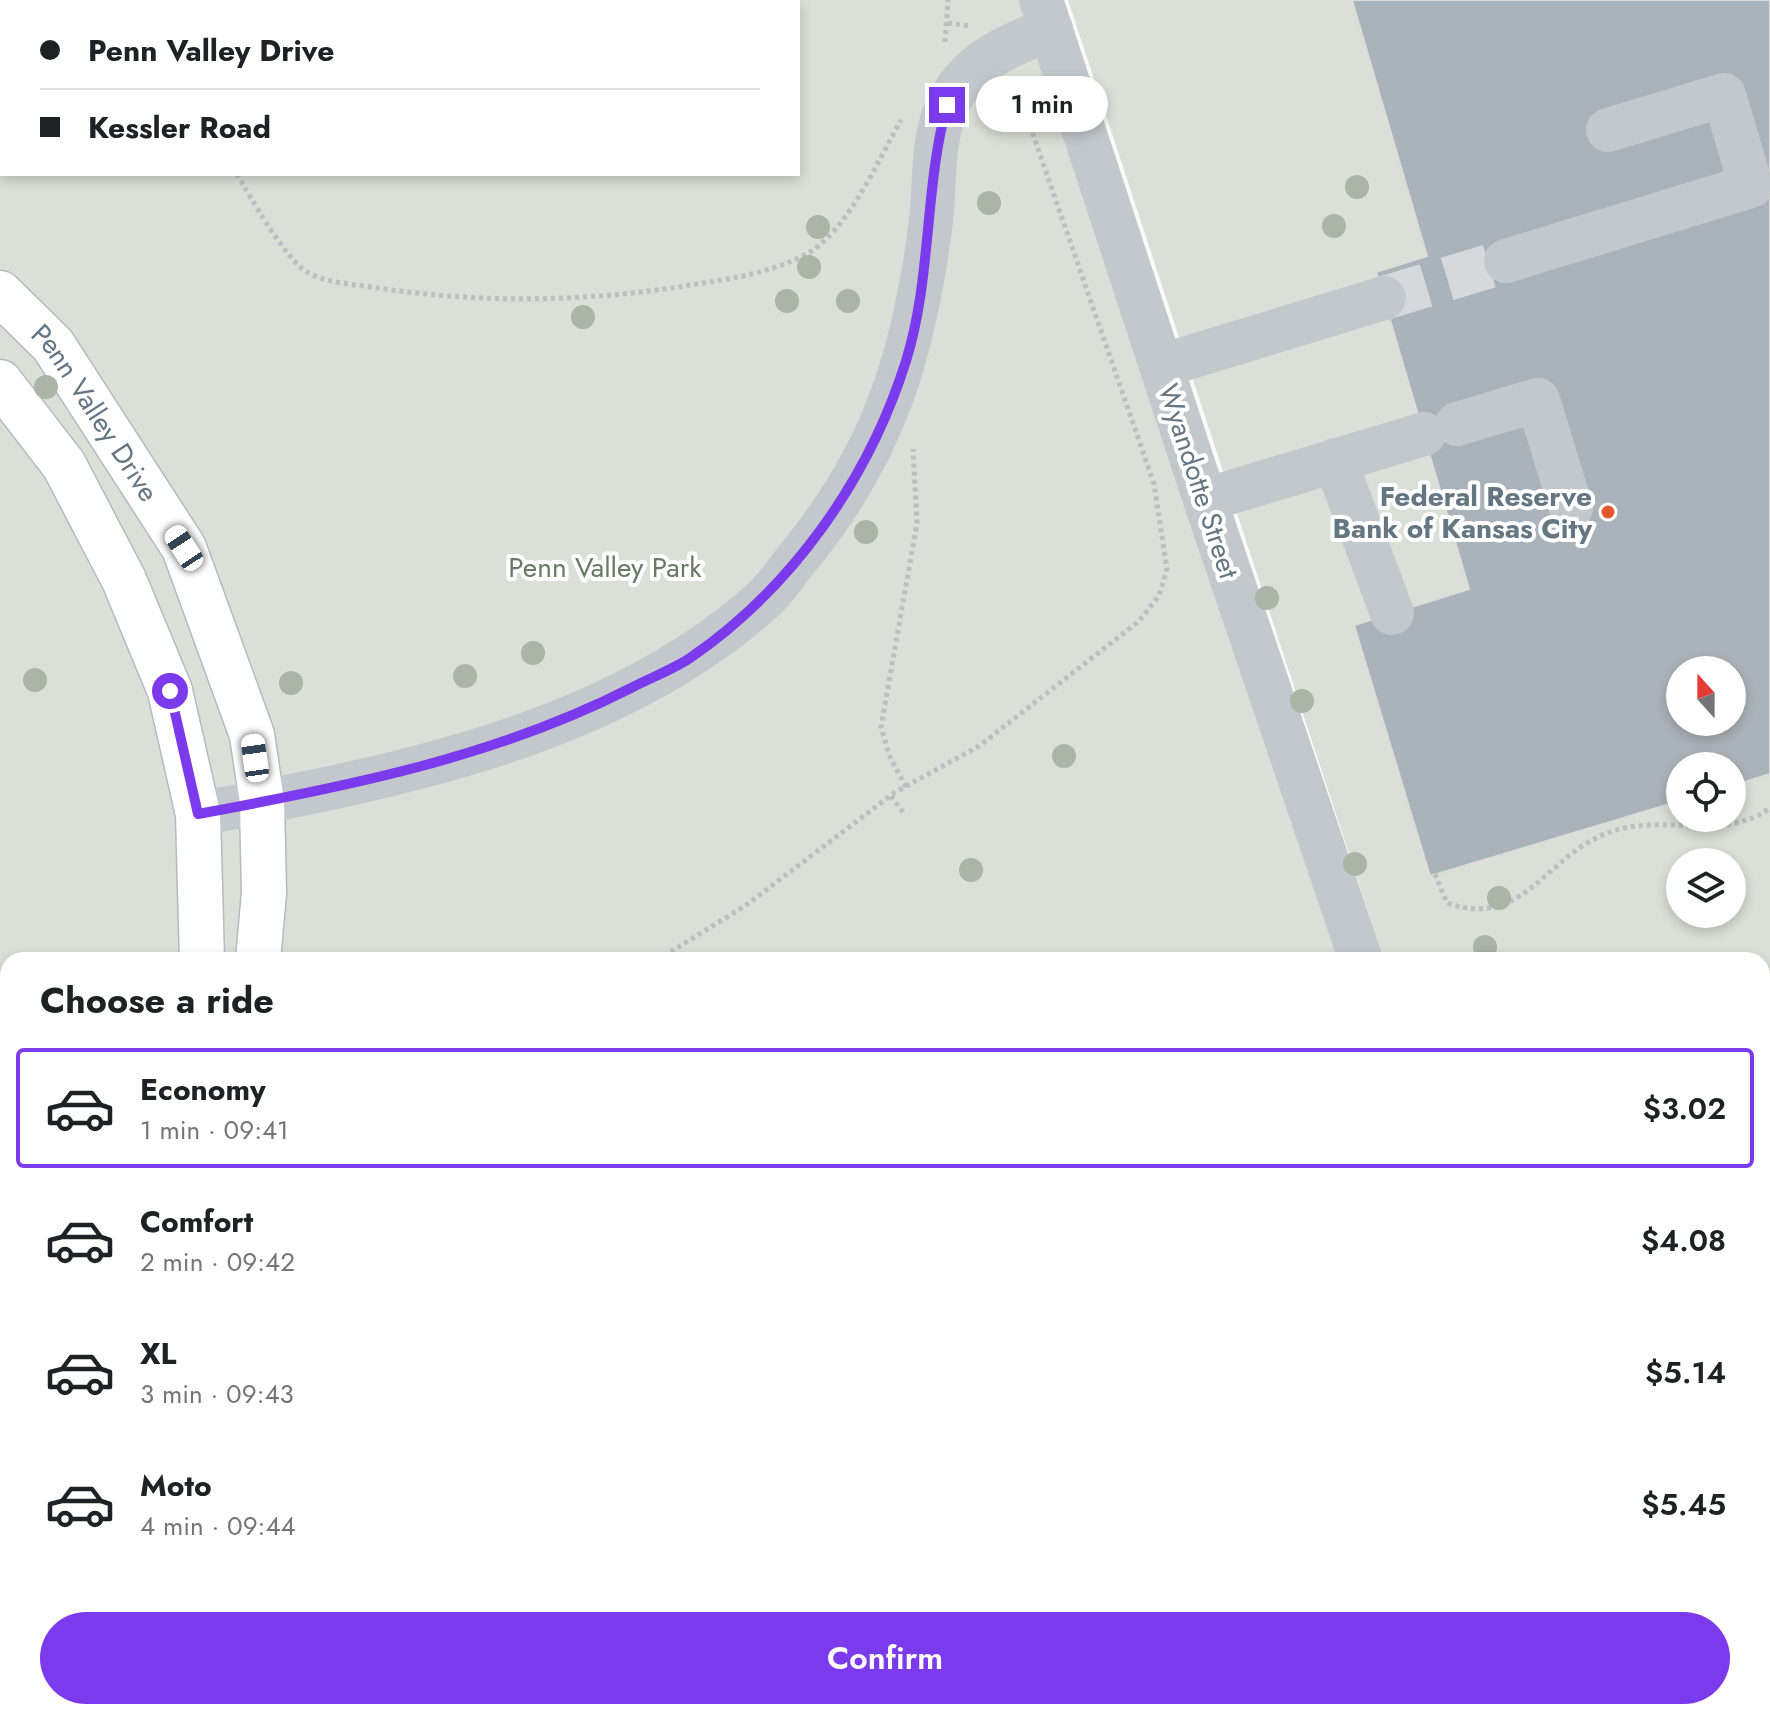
<!DOCTYPE html>
<meta charset="utf-8">
<style>
:root{--surface:#fff;--page:#f2f2f2;--text:#202124;--muted:#757577;--line:#e0e0e0;--accent:#7c3aed}
body{margin:0;font-family:Jost,sans-serif;background:var(--page);color:var(--text);height:100vh;display:flex;flex-direction:column;font-size:30px;white-space:nowrap}
*{box-sizing:border-box;margin:0}
p{font-size:26px;color:var(--muted)}
.icon{flex:none;width:44px;height:44px;fill:none;stroke:currentColor;stroke-width:2;stroke-linecap:round;stroke-linejoin:round}
.map{position:relative;flex:1;overflow:hidden}
.side{position:absolute;left:0px;top:952px;width:1770px;height:768px;display:flex;flex-direction:column;background:var(--surface);border-radius:24px 24px 0 0;box-shadow:0 4px 12px #0003}
.side>*{flex:none}
.guide{position:absolute;left:0px;top:0px;width:800px;height:176px;box-shadow:0 4px 12px #0003;display:grid;align-content:center;height:176px;padding:0 40px;background:var(--surface)}
.needle{width:52px;rotate:339deg}
.controls{position:absolute;left:1666px;top:656px;display:grid;gap:16px}
.controls a{display:grid;place-items:center;width:80px;height:80px;border-radius:50%;background:var(--surface);box-shadow:0 4px 12px #0003;font-size:40px}
.end{position:absolute;width:36px;height:36px;margin:-18px;border:10px solid #7c3aed;background:#fff;box-shadow:0 0 0 4px #fff}
.from{border-radius:50%}
.bubble{position:absolute;height:56px;border-radius:28px;background:var(--surface);box-shadow:0 4px 12px #0003;font-size:26px;font-weight:600;line-height:56px;text-align:center}
.car{position:absolute;width:24px;height:48px;margin:-24px -12px;border-radius:10px;box-shadow:0 0 6px 2px #0007;background:linear-gradient(#fff 24%,#345 0 40%,#fff 0 76%,#345 0 86%,#fff 0)}
.guide b{display:flex;align-items:center;gap:28px;height:76px;font-size:30px}
.guide b+b{border-top:2px solid var(--line)}
.guide i{width:20px;height:20px;background:var(--text)}
ul{padding:0;list-style:none}
li{display:flex;align-items:center;gap:24px;height:120px;margin:0 16px 12px;padding:0 24px;border:4px solid transparent;border-radius:8px}
li div{flex:1}
li b{display:block;font-size:30px}
li em{font-style:normal;font-weight:600}
li.selected{border-color:var(--accent)}
li>.icon{width:72px;height:72px;stroke-width:1.5}
h2{padding:0 40px;font-size:36px;line-height:96px}
.action{display:flex;gap:16px;margin-top:auto;padding:16px 40px}
.action a{flex:1;height:92px;border-radius:48px;background:var(--accent);color:#fff;font-size:32px;font-weight:600;line-height:92px;text-align:center}
.map>svg:first-child{display:block}
</style>
<div class="map">
<svg width="1770" height="1720" viewBox="0 0 1770 1720">
<rect width="100%" height="100%" fill="#fafaf8"/>
<path fill="#dadfd7" fill-rule="evenodd" d="M0,0H1020L1341,960H8V1712H1592L1594,1720H0ZM2,2H798V174H2Z
M1068,0H1770V1064L1762,1066V960H1384ZM1680,670H1732V722H1680ZM1680,766H1732V818H1680ZM1680,862H1732V914H1680Z"/>
<g fill="none" stroke-linecap="round" stroke-linejoin="round">
<path stroke="#bbc7cb" stroke-width="10" d="M0,1317L8,1342
M8,1415L4,1437L8,1452
M109,1712L112,1720"/>
</g>
<path fill="#aab3b9" stroke="#dcdcda" stroke-width="2" fill-rule="evenodd" d="M1352,0H1770V774L1732,786V766H1680V801L1430,876L1354,625L1469,589L1376,272L1427,256ZM1680,670H1732V722H1680Z
M1770,1196V1223L1762,1226V1198Z
M1770,1309V1476L1762,1479V1311Z
M1770,1606V1720H1657L1654,1712H1762V1608Z"/>
<g fill="none" stroke-linecap="round" stroke-linejoin="round">
<path stroke="#d5d9db" stroke-width="44" stroke-dasharray="44 22" stroke-linecap="butt" d="M1384,298L1506,261"/>
<g stroke="#b5babe" stroke-width="47">
<g id="major">
<path id="s1" d="M0,293L53,345L184,548L252,735L262,802L264,893L258,960"/>
<path d="M0,382L64,465L124,580L170,691L198,814L202,960"/>
<path d="M325,1712L328,1720"/>
<path d="M488,1712L493,1720"/>
<path d="M548,1712L554,1720"/>
<path d="M660,1712L670,1720"/>
</g>
</g>
<path stroke="#bbbfc2" stroke-width="5" stroke-dasharray="4 4" stroke-linecap="butt" d="M95,0L98,2
M948,23L970,26
M945,42L948,0
M237,174C250,197 286,260 307,272C327,284 356,284 378,288C485,304 590,302 697,284C735,278 780,271 813,250C850,225 879,159 901,120
M906,787L889,755L881,727L917,523L913,449
M891,796L903,812
M1435,874L1447,903C1524,930 1545,855 1610,832C1662,813 1725,842 1770,808
M657,960L745,906L894,793L979,746L1138,622L1159,596L1167,569L1154,484L1016,85
M1762,1024H1770
M1762,1286L1770,1283
M0,1667L8,1681
M26,1712L31,1720
M1121,1712L1126,1720"/>
<path stroke="#c3c8cc" stroke-width="44" d="M1041,0L1205,500L1361,960
M1506,261L1751,186L1724,95L1608,130
M1161,366L1384,298
M1457,424L1538,400L1571,508
M1335,460L1392,613
M1205,500L1424,434
M198,814C391,778 613,736 764,599C779,585 791,565 805,549C885,448 913,355 930,229C936,189 930,140 949,102C970,60 1010,45 1051,29
M1614,1712L1616,1720"/>
<use href="#major" stroke="#fff" stroke-width="44"/>
</g>
<g fill="#aab4a7">
<circle cx="1357" cy="187" r="12"/>
<circle cx="989" cy="203" r="12"/>
<circle cx="1334" cy="226" r="12"/>
<circle cx="818" cy="227" r="12"/>
<circle cx="809" cy="267" r="12"/>
<circle cx="787" cy="301" r="12"/>
<circle cx="848" cy="301" r="12"/>
<circle cx="583" cy="317" r="12"/>
<circle cx="46" cy="387" r="12"/>
<circle cx="866" cy="532" r="12"/>
<circle cx="1267" cy="598" r="12"/>
<circle cx="533" cy="653" r="12"/>
<circle cx="465" cy="676" r="12"/>
<circle cx="35" cy="680" r="12"/>
<circle cx="291" cy="683" r="12"/>
<circle cx="1302" cy="701" r="12"/>
<circle cx="1064" cy="756" r="12"/>
<circle cx="1355" cy="864" r="12"/>
<circle cx="971" cy="870" r="12"/>
<circle cx="1499" cy="898" r="12"/>
<circle cx="1485" cy="947" r="12"/>
</g>
<g fill="none" stroke-linecap="round" stroke-linejoin="round">
<path stroke="#7c3aed" stroke-width="10" d="M170,691L198,814C345,787 496,757 631,688C650,678 672,670 690,658C792,588 869,479 906,361C932,277 924,189 947,105"/>
</g>
<circle fill="#e4572e" stroke="#fff" stroke-width="3" cx="1608" cy="512" r="8"/>
<g text-anchor="middle" stroke-width="8" stroke-linejoin="round" paint-order="stroke">
<g font-size="28" fill="#657683" stroke="#fff">
<text dy="10" stroke="none"><textPath href="#s1" startOffset="154">Penn Valley Drive</textPath></text>
<text transform="translate(1199 481) rotate(72)" y="10">Wyandotte Street</text>
</g>
<g font-size="28" font-weight="bold" fill="#657683" stroke="#fff" text-anchor="end">
<text x="1592" y="506">Federal Reserve<tspan x="1592" dy="32">Bank of Kansas City</tspan></text>
</g>
<g font-size="28" fill="#687a64" stroke="#fff">
<text x="605" y="577">Penn Valley Park</text>
</g>
</g>
</svg>
<div class="controls">
<a><svg class="needle" viewBox="-14 -14 28 28"><path d="M0-13l5 13h-10z" fill="#e53935"/><path d="M0 13l5-13h-10z" fill="#757577"/></svg></a>
<a><svg class="icon" aria-label="locate" viewBox="0 0 24 24"><circle cx="12" cy="12" r="6"/><path d="M12 2v4M12 18v4M2 12h4M18 12h4"/></svg></a>
<a><svg class="icon" aria-label="layers" viewBox="0 0 24 24"><path d="M12 4l9 5-9 5-9-5zM3 14l9 5 9-5"/></svg></a>
</div>
<i class="end from" style="left:170px;top:691px"></i>
<i class="end" style="left:947px;top:105px"></i>
<div class="bubble" style="left:976px;top:76px;width:132px">1 min</div>
<i class="car" style="left:184px;top:548px;rotate:327deg"></i>
<i class="car" style="left:255px;top:758px;rotate:352deg"></i>
<div class="guide">
<b><i class="from"></i>Penn Valley Drive</b>
<b><i></i>Kessler Road</b>
</div>
<section class="side">
<h2>Choose a ride</h2>
<ul>
<li class="selected"><svg class="icon" aria-label="car" viewBox="0 0 24 24"><path d="M5 17H2v-5l4-1 3-4h7l3 4 3 1v5h-3M9 17h6M6 11h13"/><circle cx="7" cy="17" r="2"/><circle cx="17" cy="17" r="2"/></svg><div><b>Economy</b><p>1 min · 09:41</p></div><em>$3.02</em></li>
<li><svg class="icon" aria-label="car" viewBox="0 0 24 24"><path d="M5 17H2v-5l4-1 3-4h7l3 4 3 1v5h-3M9 17h6M6 11h13"/><circle cx="7" cy="17" r="2"/><circle cx="17" cy="17" r="2"/></svg><div><b>Comfort</b><p>2 min · 09:42</p></div><em>$4.08</em></li>
<li><svg class="icon" aria-label="car" viewBox="0 0 24 24"><path d="M5 17H2v-5l4-1 3-4h7l3 4 3 1v5h-3M9 17h6M6 11h13"/><circle cx="7" cy="17" r="2"/><circle cx="17" cy="17" r="2"/></svg><div><b>XL</b><p>3 min · 09:43</p></div><em>$5.14</em></li>
<li><svg class="icon" aria-label="car" viewBox="0 0 24 24"><path d="M5 17H2v-5l4-1 3-4h7l3 4 3 1v5h-3M9 17h6M6 11h13"/><circle cx="7" cy="17" r="2"/><circle cx="17" cy="17" r="2"/></svg><div><b>Moto</b><p>4 min · 09:44</p></div><em>$5.45</em></li>
</ul>
<div class="action"><a>Confirm</a></div>
</section>
</div>
